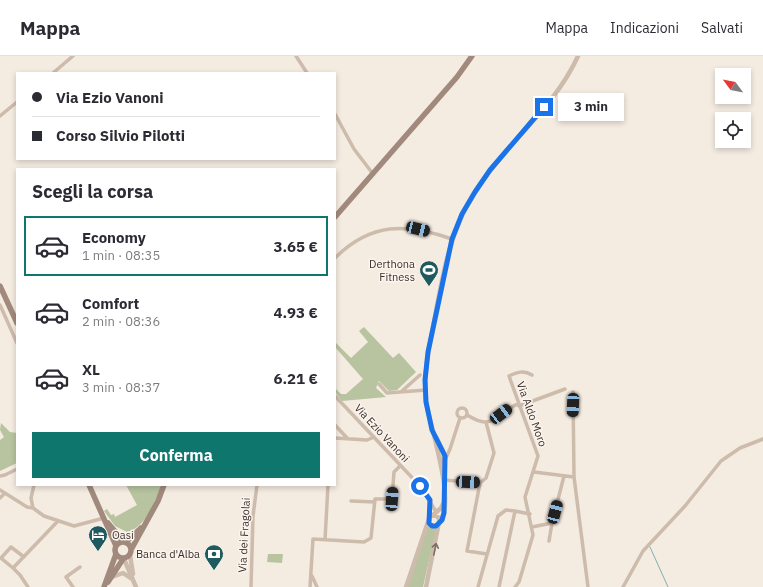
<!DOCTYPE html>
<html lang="it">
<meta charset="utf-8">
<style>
:root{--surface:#fff;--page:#f2f2f3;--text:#2b2b33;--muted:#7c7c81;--line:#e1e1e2;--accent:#0f766e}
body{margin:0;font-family:"IBM Plex Sans",sans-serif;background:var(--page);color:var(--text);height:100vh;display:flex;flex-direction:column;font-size:15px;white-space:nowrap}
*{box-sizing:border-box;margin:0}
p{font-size:13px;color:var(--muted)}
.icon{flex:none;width:22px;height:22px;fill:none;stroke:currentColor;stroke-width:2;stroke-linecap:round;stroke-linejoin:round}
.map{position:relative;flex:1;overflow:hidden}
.side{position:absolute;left:16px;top:112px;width:320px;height:318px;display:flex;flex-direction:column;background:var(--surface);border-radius:0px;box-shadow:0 2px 6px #0003}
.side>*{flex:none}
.top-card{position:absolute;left:16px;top:16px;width:320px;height:88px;border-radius:0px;box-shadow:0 2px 6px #0003;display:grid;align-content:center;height:88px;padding:0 16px;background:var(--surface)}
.needle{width:26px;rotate:302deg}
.controls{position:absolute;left:715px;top:12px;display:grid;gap:8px}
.controls a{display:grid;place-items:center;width:36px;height:36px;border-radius:0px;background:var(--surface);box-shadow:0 2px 6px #0003;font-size:20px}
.end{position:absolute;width:18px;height:18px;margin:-9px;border:5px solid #1a73e8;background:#fff;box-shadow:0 0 0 2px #fff}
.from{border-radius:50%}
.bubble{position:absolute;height:28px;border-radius:0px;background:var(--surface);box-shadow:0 2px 6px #0003;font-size:13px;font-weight:800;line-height:28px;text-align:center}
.car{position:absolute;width:12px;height:24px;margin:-12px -6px;border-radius:5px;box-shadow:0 0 3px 1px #0007;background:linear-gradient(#222 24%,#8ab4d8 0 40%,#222 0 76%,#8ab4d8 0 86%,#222 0)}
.top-card b{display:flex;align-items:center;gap:14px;height:38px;font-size:15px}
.top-card b+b{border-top:1px solid var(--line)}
.top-card i{width:10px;height:10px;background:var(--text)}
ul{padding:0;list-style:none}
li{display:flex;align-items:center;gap:12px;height:60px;margin:0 8px 6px;padding:0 8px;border:2px solid transparent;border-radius:0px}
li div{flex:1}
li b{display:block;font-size:15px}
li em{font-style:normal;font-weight:800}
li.active{border-color:var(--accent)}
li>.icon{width:36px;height:36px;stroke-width:1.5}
h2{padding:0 16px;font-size:18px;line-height:48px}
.cta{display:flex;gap:8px;margin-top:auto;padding:8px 16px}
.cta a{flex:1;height:46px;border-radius:0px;background:var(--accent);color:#fff;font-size:16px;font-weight:800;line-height:46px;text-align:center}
header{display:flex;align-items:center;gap:24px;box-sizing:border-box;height:56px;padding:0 20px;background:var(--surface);border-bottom:1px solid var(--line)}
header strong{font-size:19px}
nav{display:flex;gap:22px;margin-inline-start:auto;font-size:14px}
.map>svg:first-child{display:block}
</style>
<header>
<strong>Mappa</strong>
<nav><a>Mappa</a><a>Indicazioni</a><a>Salvati</a></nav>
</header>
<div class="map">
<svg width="763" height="531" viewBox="0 0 763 531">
<rect width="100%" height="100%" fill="#f4ebe1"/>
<path fill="#b8c4a0" d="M364,271L393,302L399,297L416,316L397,334L389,335L379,325L376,332L386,341L342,345L335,336V332L341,338H346L363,323L335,291V286L351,302L368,286L359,275Z
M1,367L10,376L17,377V407L0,415V384L4,381L0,374Z
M126,429H162C155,445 146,472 127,476L115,470L104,455L107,453L111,459L114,458L115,461L137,449Z
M427,468L433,471L437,470L423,531H407Z
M268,498H283L282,507L267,506Z"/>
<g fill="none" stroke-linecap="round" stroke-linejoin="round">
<path stroke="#7fb0b2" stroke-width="1" d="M650,491L668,531"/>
<path stroke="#cdbbac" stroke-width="3.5" d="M296,0L307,17
M53,17L73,0
M335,58L354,93L373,118
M0,60L17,46
M335,202C371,166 407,167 452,183
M0,249L17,287
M379,328L387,337L426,334
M402,335L420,319
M573,336L574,421L588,531
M335,340L420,430L435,454L438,455
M519,350L565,333
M457 357a5 5 0 1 1 10 0a5 5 0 1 1-10 0Z
M467,359C472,362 479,366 485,366C494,367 508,351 518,348
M335,369L348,383
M335,382L367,384L374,381
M445,404L450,393L460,362
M534,416L574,421
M0,420L5,419L17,413
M444,424L480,427L467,495L487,498
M480,427L486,422L494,397L486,366
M34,429L31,442L33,452L44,460L74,470L104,462
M0,434L27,451L33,452
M0,442L5,437
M351,445L375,446
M429,463L430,445
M532,471L552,467L564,420
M325,484L328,429
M549,485L552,467
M13,512L1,502L11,491L24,501
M312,520L317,531
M28,531L20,519L13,512L57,466
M73,531L66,521L80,511
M251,531L253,460L257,429
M310,531L313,483L364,486L371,482L375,443H392L394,416L400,410
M478,531L498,460L506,454L515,455
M499,531L515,455L530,458
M515,531L519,526L533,479L525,441L538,400L509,320C517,316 524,314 532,319
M623,531L643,495L685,450L721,405L740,392L763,383"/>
<path stroke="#cdbbac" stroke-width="4.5" d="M436,381L444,397L443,415
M433,459L441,452L443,448
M428.5 465a5.5 5.5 0 1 1 11 0a5.5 5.5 0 1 1-11 0Z
M130,499L133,518
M124,503L136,531
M112,521L123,517L132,523
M406,531L429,463
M426,531L439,466C457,449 430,370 426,346C424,328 426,310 429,292C440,239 445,183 474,137C505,88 554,53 578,0"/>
<path stroke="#a18a7d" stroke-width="5.5" d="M335,161L457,21L472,0
M0,230L17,267
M89,429L116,490
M108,467L124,486
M115 494a8 8 0 1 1 16 0a8 8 0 1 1-16 0Z
M126,486L141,472
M132,492L158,445L164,429
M108,526L123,503
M104,531L116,498"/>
</g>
<defs><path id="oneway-shaft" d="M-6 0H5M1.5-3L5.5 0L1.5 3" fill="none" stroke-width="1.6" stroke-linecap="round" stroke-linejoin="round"/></defs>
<use stroke="#7d6f65" href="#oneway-shaft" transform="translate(435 493) rotate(-78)"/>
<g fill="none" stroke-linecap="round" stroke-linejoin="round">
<path stroke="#1a73e8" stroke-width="5" d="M420,430L430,444L429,467L432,470H436L442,464L444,457L445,400L432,374L426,346L425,324L428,296L452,183L462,158L475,136L490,114L544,51"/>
</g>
<defs>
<g id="stadium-pin" transform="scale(1)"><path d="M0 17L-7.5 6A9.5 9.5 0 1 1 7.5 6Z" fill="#1f5a5e" stroke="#fbf5ee"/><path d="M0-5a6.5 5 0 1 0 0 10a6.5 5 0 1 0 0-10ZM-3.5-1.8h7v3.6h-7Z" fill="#fff"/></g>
<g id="hotel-pin" transform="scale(1)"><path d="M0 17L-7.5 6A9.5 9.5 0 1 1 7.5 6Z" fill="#1f5a5e" stroke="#fbf5ee"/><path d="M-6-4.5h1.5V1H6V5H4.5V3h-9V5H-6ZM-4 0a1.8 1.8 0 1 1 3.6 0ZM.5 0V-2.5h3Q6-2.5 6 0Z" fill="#fff"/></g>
<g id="bank-pin" transform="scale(1)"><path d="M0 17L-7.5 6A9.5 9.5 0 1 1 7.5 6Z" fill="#1f5a5e" stroke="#fbf5ee"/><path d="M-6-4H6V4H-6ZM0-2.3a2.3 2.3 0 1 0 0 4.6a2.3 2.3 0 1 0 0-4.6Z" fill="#fff"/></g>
</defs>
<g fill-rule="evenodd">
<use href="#stadium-pin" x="429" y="214"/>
<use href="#hotel-pin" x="98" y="479"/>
<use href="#bank-pin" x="214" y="498"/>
</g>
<g text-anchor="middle" stroke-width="3" stroke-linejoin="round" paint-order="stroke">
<g font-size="11" fill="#3b302b" stroke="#fbf5ee" text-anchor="end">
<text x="415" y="212">Derthona<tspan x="415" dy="13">Fitness</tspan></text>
<text x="112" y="483" text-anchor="start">Oasi</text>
<text x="200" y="502">Banca d'Alba</text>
</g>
<g font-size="11" fill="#3b302b" stroke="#fbf5ee">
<text transform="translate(532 358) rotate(70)" y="4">Via Aldo Moro</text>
<text transform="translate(382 377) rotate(47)" y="4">Via Ezio Vanoni</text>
<text transform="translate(244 479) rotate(-87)" y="4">Via dei Fragolai</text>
</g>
</g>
</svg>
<div class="controls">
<a><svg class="needle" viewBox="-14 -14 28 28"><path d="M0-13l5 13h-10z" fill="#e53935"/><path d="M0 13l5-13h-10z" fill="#7c7c81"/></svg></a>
<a><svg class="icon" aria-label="locate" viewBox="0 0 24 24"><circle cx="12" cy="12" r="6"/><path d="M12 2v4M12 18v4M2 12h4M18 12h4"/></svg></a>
</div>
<i class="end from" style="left:420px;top:430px"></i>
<i class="end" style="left:544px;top:51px"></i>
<div class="bubble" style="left:558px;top:37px;width:66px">3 min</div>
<i class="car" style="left:418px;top:173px;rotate:104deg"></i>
<i class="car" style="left:573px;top:349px;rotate:182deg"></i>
<i class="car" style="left:501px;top:358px;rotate:53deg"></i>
<i class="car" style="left:468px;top:426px;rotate:93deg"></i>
<i class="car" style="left:392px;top:443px;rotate:4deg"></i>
<i class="car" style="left:555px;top:456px;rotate:15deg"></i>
<div class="top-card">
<b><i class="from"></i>Via Ezio Vanoni</b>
<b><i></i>Corso Silvio Pilotti</b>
</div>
<section class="side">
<h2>Scegli la corsa</h2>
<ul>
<li class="active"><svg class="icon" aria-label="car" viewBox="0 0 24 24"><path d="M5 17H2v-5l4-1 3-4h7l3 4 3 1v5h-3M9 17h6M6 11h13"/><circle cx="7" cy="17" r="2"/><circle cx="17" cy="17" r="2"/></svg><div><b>Economy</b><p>1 min · 08:35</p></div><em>3.65 €</em></li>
<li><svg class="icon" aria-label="car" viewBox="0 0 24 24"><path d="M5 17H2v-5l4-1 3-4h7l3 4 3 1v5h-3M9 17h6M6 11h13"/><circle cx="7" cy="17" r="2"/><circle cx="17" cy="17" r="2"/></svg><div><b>Comfort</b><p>2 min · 08:36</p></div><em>4.93 €</em></li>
<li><svg class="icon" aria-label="car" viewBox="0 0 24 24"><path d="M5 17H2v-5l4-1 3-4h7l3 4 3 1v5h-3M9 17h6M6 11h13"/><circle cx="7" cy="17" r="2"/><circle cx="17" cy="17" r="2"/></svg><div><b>XL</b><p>3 min · 08:37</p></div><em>6.21 €</em></li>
</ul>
<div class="cta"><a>Conferma</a></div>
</section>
</div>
